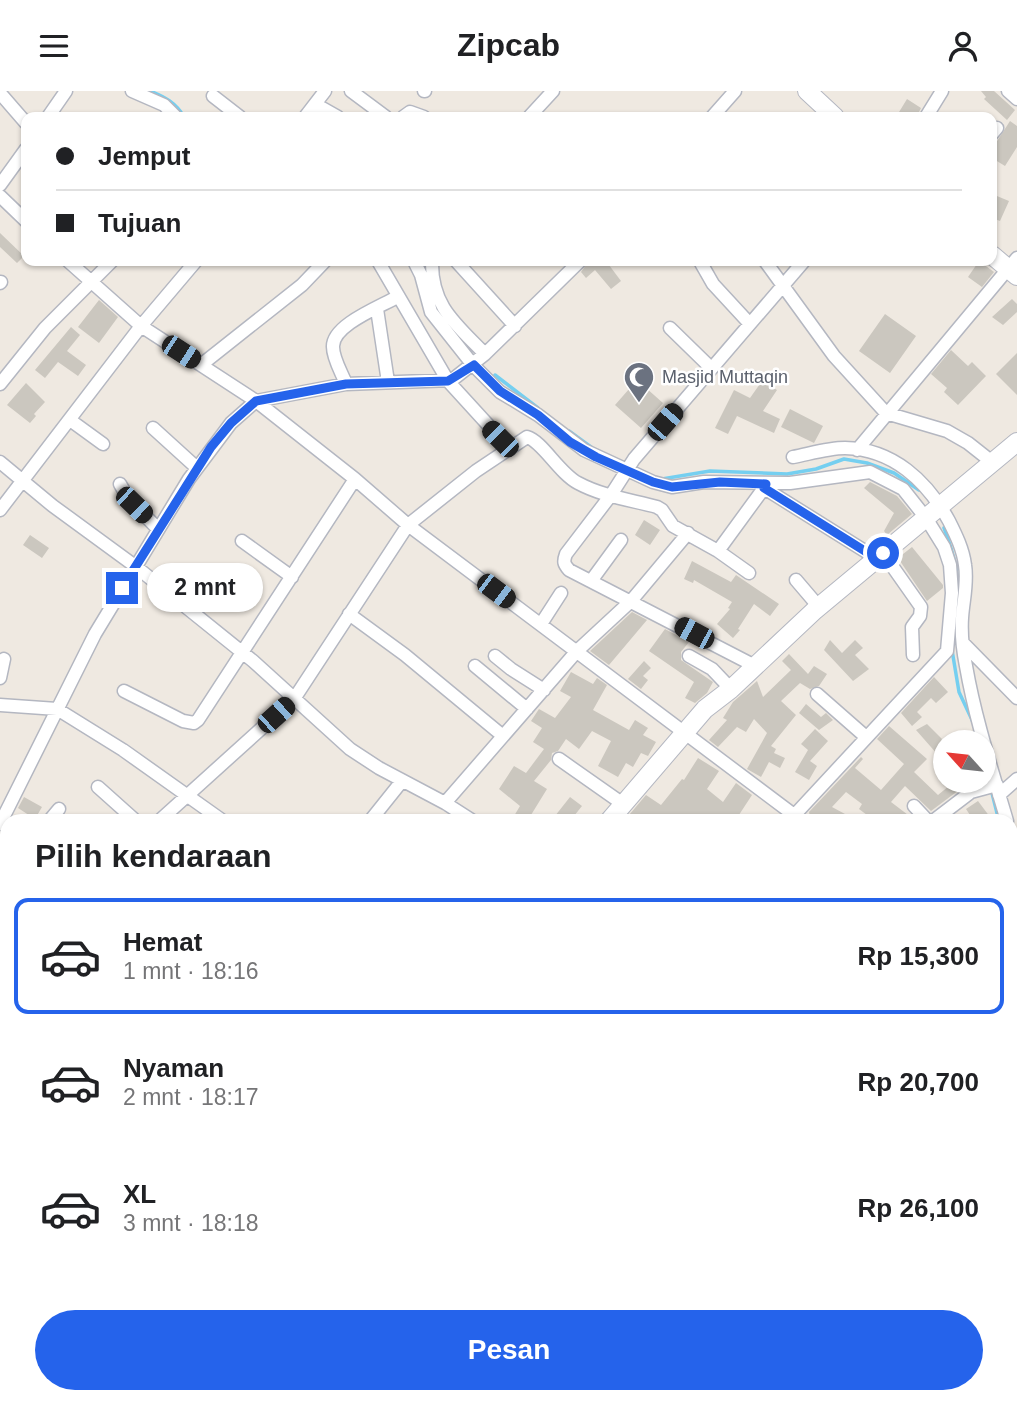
<!DOCTYPE html>
<html lang="id">
<meta charset="utf-8">
<style>
:root{--surface:#fff;--page:#f6f6f6;--text:#202124;--muted:#757577;--line:#e0e0e0;--accent:#2563eb}
body{margin:0;font-family:Helvetica,sans-serif;background:var(--page);color:var(--text);height:100vh;display:flex;flex-direction:column;font-size:26px;white-space:nowrap}
*{box-sizing:border-box;margin:0}
p{font-size:23px;color:var(--muted)}
.icon{flex:none;width:38px;height:38px;fill:none;stroke:currentColor;stroke-width:2;stroke-linecap:round;stroke-linejoin:round}
.map{position:relative;flex:1;overflow:hidden}
.sheet{position:absolute;left:0px;top:723px;width:1018px;height:590px;display:flex;flex-direction:column;background:var(--surface);border-radius:21px 21px 0 0;box-shadow:0 2px 5px #0004}
.sheet>*{flex:none}
.top-card{position:absolute;left:21px;top:21px;width:976px;height:154px;border-radius:14px;box-shadow:0 2px 5px #0004;display:grid;align-content:center;height:154px;padding:0 35px;background:var(--surface)}
.needle{width:46px;rotate:297deg}
.controls{position:absolute;left:933px;top:639px;display:grid;gap:14px}
.controls a{display:grid;place-items:center;width:63px;height:63px;border-radius:50%;background:var(--surface);box-shadow:0 2px 5px #0004;font-size:35px}
.end{position:absolute;width:32px;height:32px;margin:-16px;border:9px solid #2563eb;background:#fff;box-shadow:0 0 0 4px #fff}
.from{border-radius:50%}
.bubble{position:absolute;height:49px;border-radius:24px;background:var(--surface);box-shadow:0 2px 5px #0004;font-size:23px;font-weight:600;line-height:49px;text-align:center}
.car{position:absolute;width:21px;height:42px;margin:-21px -10px;border-radius:9px;box-shadow:0 0 5px 2px #0007;background:linear-gradient(#222 24%,#8ab4d8 0 40%,#222 0 76%,#8ab4d8 0 86%,#222 0)}
.top-card b{display:flex;align-items:center;gap:24px;height:66px;font-size:26px}
.top-card b+b{border-top:2px solid var(--line)}
.top-card i{width:18px;height:18px;background:var(--text)}
ul{padding:0;list-style:none}
li{display:flex;align-items:center;gap:21px;height:116px;margin:0 14px 10px;padding:0 21px;border:4px solid transparent;border-radius:14px}
li div{flex:1}
li b{display:block;font-size:26px}
li em{font-style:normal;font-weight:600}
li.on{border-color:var(--accent)}
li>.icon{width:63px;height:63px;stroke-width:1.5}
h2{padding:0 35px;font-size:32px;line-height:84px}
.button{display:flex;gap:14px;margin-top:auto;padding:14px 35px}
.button a{flex:1;height:80px;border-radius:42px;background:var(--accent);color:#fff;font-size:28px;font-weight:600;line-height:80px;text-align:center}
header{display:flex;justify-content:space-between;align-items:center;height:91px;padding:0 35px;background:var(--surface);font-size:32px;font-weight:600}
.map>svg:first-child{display:block}
</style>
<header><svg class="icon" aria-label="menu" viewBox="0 0 24 24"><path d="M4 6h16M4 12h16M4 18h16"/></svg>Zipcab<svg class="icon" aria-label="person" viewBox="0 0 24 24"><circle cx="12" cy="8" r="4"/><path d="M4 21q1-7 8-7t8 7"/></svg></header>
<div class="map">
<svg width="1017" height="1312" viewBox="0 0 1017 1312">
<rect width="100%" height="100%" fill="#efe9e1"/>
<g fill="none" stroke-linecap="round" stroke-linejoin="round">
<path stroke="#75cff0" stroke-width="3.5" d="M150,0C165,6 176,12 184,26
M458,244L467,255
M495,284L538,317
M569,340L591,356
M662,388L710,380L787,383L816,378L844,368L867,372L894,382L919,399
M944,437C955,466 960,486 957,516
M952,559L959,601L973,631
M991,698L999,730
M1013,760L1017,768"/>
<path stroke="#75cff0" stroke-width="21" d="M1012,1155L1017,1146
M913,1312L917,1306"/>
</g>
<path fill="#cbc7bf" d="M981,0H994L1015,19L1007,29L984,8L986,6Z
M907,8L921,17L917,25L896,26Z
M1010,30L1017,35V56L1005,75L992,67V58Z
M992,103L1009,110L1000,130L992,127Z
M0,142L24,165L17,172L0,156Z
M589,170H606L621,190L611,198L595,179L586,187L581,181Z
M979,170L994,181L982,196L968,186Z
M1012,208L1017,213V221L1003,234L992,226Z
M99,209L118,226L99,252L78,236Z
M885,223L916,245L890,282L859,260Z
M71,236L80,244L67,260L86,274L78,285L58,271L45,287L35,279Z
M951,259L968,275L972,271L986,285L958,314L944,301L947,297L931,283Z
M1017,262V304L996,283Z
M637,289L663,312L641,337L615,314Z
M762,290L777,299L763,320L780,328L774,342L737,325L728,343L715,337L734,299L750,307Z
M26,292L45,311L34,323L36,325L30,332L7,314Z
M790,318L823,335L814,352L781,336Z
M870,391L897,405L912,423L887,444L884,440L894,422L864,397Z
M644,429L660,439L650,454L635,444Z
M30,444L49,457L42,467L23,454Z
M912,456L943,494V497L927,510L898,467Z
M692,470L731,491L736,484L779,513L770,525L754,513L738,538L740,539L733,547L717,533L730,518L728,517L732,511L694,489L693,492L684,488Z
M632,521L647,529L609,574L590,560Z
M665,538L689,551L681,561V569L713,591L707,602L695,612L685,607L694,591L649,560Z
M830,549L842,562L855,549L863,557L855,564L869,578L853,590L824,559Z
M789,563L808,583L814,575L827,583L819,595L810,598L800,592L781,610L796,624L771,655L776,658L774,662L785,667L780,677L769,671L761,686L747,678L767,642L754,628L746,641L737,636L718,656L709,649L727,629L723,627L733,611L757,590L763,606L791,579L782,570Z
M644,570L651,577L643,585L648,589L641,598L628,588Z
M571,581L593,593L597,587L607,594L593,619L629,639L635,629L648,637L643,644L656,651L648,665L641,662L633,676L626,672L618,686L598,675L611,650L592,640L579,658L566,648L558,660L552,662L551,669L534,690L547,698L531,724L541,730H511L520,715L499,698L514,675L526,682L544,658L533,651L542,637L531,630L539,618L555,627L571,606L560,600Z
M934,586L948,601L936,612L931,607L917,621L922,626L912,635L901,622Z
M806,613L821,626L826,622L833,629L819,639L799,622Z
M927,633L945,651V672L916,639Z
M889,635L927,668L914,681L938,704L955,690H971L931,720L905,695L891,711L916,730H875L859,718L862,713L846,701L832,716L858,730H829L823,726L822,730H815L810,727L809,721L861,666L863,668L855,677L881,699L904,673L877,648Z
M815,638L828,650L810,670L817,675L809,689L795,681L808,659L801,653Z
M698,667L719,680L707,698L723,711L736,692L752,704L735,730H624L646,704L661,714L682,688L684,689Z
M24,706L42,716L35,728L18,717Z
M570,706L582,715L570,730H551Z
M978,710L990,726L985,730H974L966,718Z"/>
<g fill="none" stroke-linecap="round" stroke-linejoin="round">
<g stroke="#b4b7c1" stroke-width="15">
<path id="street" d="M132,0L164,14L176,26
M351,0L386,26
M424,0H425
M1008,0L1017,8
M0,2L26,32
M213,5L240,26
M315,13L338,26
M48,26L66,0
M305,26L325,0
M403,26L410,21L424,26
M529,26L553,0
M712,26L735,0
M926,26L942,0
M992,43L997,37
M0,94L26,58
M0,105L26,130
M68,170L141,235L256,310L355,388L408,434L802,730
M378,170L448,290L510,358
M414,170L421,184L431,221L473,274L500,301L538,324L584,359L653,391L672,396L704,391L790,392L870,381L903,398L926,427L944,456L950,474L952,502L947,560L789,730
M432,170C431,215 456,233 485,263
M456,170L515,235
M765,170L834,265L886,322L947,340L968,352L992,371
M701,172L713,193L749,232
M0,192L1,191
M377,218L388,291
M670,237L711,277
M201,274L302,194L325,170
M0,293L45,237L112,170
M346,293C342,282 333,268 333,256C332,234 380,216 397,206
M70,329L103,353
M153,337L197,377
M857,359L1017,167
M793,366C809,363 828,357 845,357C893,358 927,390 949,430C956,444 963,458 965,474C968,492 963,510 962,527C961,542 963,560 966,575C975,627 992,679 1007,730
M0,371L53,415L135,475L253,570L350,658L379,677L445,712L473,730
M120,393L128,407L158,438
M766,393L764,397L876,467
M0,419L141,235L196,170
M242,450L292,486
M718,460L764,397
M883,462L921,516L920,525L912,536L913,564
M796,489L819,516
M591,490L621,449
M349,523L405,564L503,645
M541,533L561,502
M964,553L1017,607
M495,565L511,578L544,599
M689,565L712,578L731,598
M475,575L527,618
M755,575L569,479C564,473 563,471 566,463L611,404L634,368L804,170
M0,587L4,568
M124,600L183,630L194,632L198,629L355,388
M817,603L866,646
M0,614L57,618L123,659L223,730
M559,668L623,713
M98,696L136,730
M999,704L1017,688
M445,712L577,560L631,510L688,442
M914,715L928,730
M49,730L59,718
M159,730L294,608L408,434L476,380L527,346C542,350 559,382 578,392C602,405 631,409 657,416L662,419L673,435L718,460L749,482
M370,730L402,690
M933,730L971,701L997,694
M0,733L95,543L189,388L231,332L256,310L346,293L452,289L485,263L580,170
M1012,744L1017,758
M0,777L7,781
M0,833L7,822
M1012,890L1017,894
M1012,962L1017,953
M1012,1010L1017,1014
M1012,1047L1017,1038
M0,1181L7,1172
M1012,1212L1017,1204
M0,1231L7,1238
M1012,1274L1017,1266
M72,1306L78,1312
M821,1306L831,1312
M454,1312L459,1306
M590,1312L595,1306
M677,1312L682,1306
M783,1312L787,1306
M944,1312L948,1306
M985,1312L990,1306"/>
</g>
<g stroke="#b4b7c1" stroke-width="20">
<path id="secondary" d="M807,0L835,26
M992,164L1017,185
M609,730L705,618L731,598L815,519L1017,351
M0,924L7,929
M563,1306L575,1312
M134,1312L139,1306"/>
</g>
<use href="#street" stroke="#fff" stroke-width="12"/>
<use href="#secondary" stroke="#fff" stroke-width="18"/>
</g>
<g fill="none" stroke-linecap="round" stroke-linejoin="round">
<path stroke="#2563eb" stroke-width="9" d="M122,497L211,356L231,332L256,310L346,293L448,290L474,274L500,300L538,324L570,351L596,366L653,391L672,396L720,391L766,393L764,397L876,467L883,462"/>
</g>
<defs>
<g id="mosque-pin" transform="scale(1.575)"><path d="M0 17L-7.5 6A9.5 9.5 0 1 1 7.5 6Z" fill="#6b7280" stroke="#fff"/><path d="M3.5-4.9A6 6 0 1 0 3.5 4.9A5 5 0 1 1 3.5-4.9Z" fill="#fff"/></g>
</defs>
<g fill-rule="evenodd">
<use href="#mosque-pin" x="639" y="286"/>
</g>
<g text-anchor="middle" stroke-width="5" stroke-linejoin="round" paint-order="stroke">
<g font-size="18" fill="#5b616d" stroke="#fff" text-anchor="start">
<text x="662" y="292">Masjid Muttaqin</text>
</g>
</g>
</svg>
<div class="controls">
<a><svg class="needle" viewBox="-14 -14 28 28"><path d="M0-13l5 13h-10z" fill="#e53935"/><path d="M0 13l5-13h-10z" fill="#757577"/></svg></a>
</div>
<i class="end from" style="left:883px;top:462px"></i>
<i class="end" style="left:122px;top:497px"></i>
<div class="bubble" style="left:147px;top:472px;width:116px">2 mnt</div>
<i class="car" style="left:181px;top:261px;rotate:123deg"></i>
<i class="car" style="left:665px;top:331px;rotate:41deg"></i>
<i class="car" style="left:500px;top:348px;rotate:315deg"></i>
<i class="car" style="left:134px;top:414px;rotate:134deg"></i>
<i class="car" style="left:496px;top:500px;rotate:127deg"></i>
<i class="car" style="left:694px;top:542px;rotate:298deg"></i>
<i class="car" style="left:276px;top:624px;rotate:48deg"></i>
<div class="top-card">
<b><i class="from"></i>Jemput</b>
<b><i></i>Tujuan</b>
</div>
<section class="sheet">
<h2>Pilih kendaraan</h2>
<ul>
<li class="on"><svg class="icon" aria-label="car" viewBox="0 0 24 24"><path d="M5 17H2v-5l4-1 3-4h7l3 4 3 1v5h-3M9 17h6M6 11h13"/><circle cx="7" cy="17" r="2"/><circle cx="17" cy="17" r="2"/></svg><div><b>Hemat</b><p>1 mnt · 18:16</p></div><em>Rp 15,300</em></li>
<li><svg class="icon" aria-label="car" viewBox="0 0 24 24"><path d="M5 17H2v-5l4-1 3-4h7l3 4 3 1v5h-3M9 17h6M6 11h13"/><circle cx="7" cy="17" r="2"/><circle cx="17" cy="17" r="2"/></svg><div><b>Nyaman</b><p>2 mnt · 18:17</p></div><em>Rp 20,700</em></li>
<li><svg class="icon" aria-label="car" viewBox="0 0 24 24"><path d="M5 17H2v-5l4-1 3-4h7l3 4 3 1v5h-3M9 17h6M6 11h13"/><circle cx="7" cy="17" r="2"/><circle cx="17" cy="17" r="2"/></svg><div><b>XL</b><p>3 mnt · 18:18</p></div><em>Rp 26,100</em></li>
</ul>
<div class="button"><a>Pesan</a></div>
</section>
</div>
